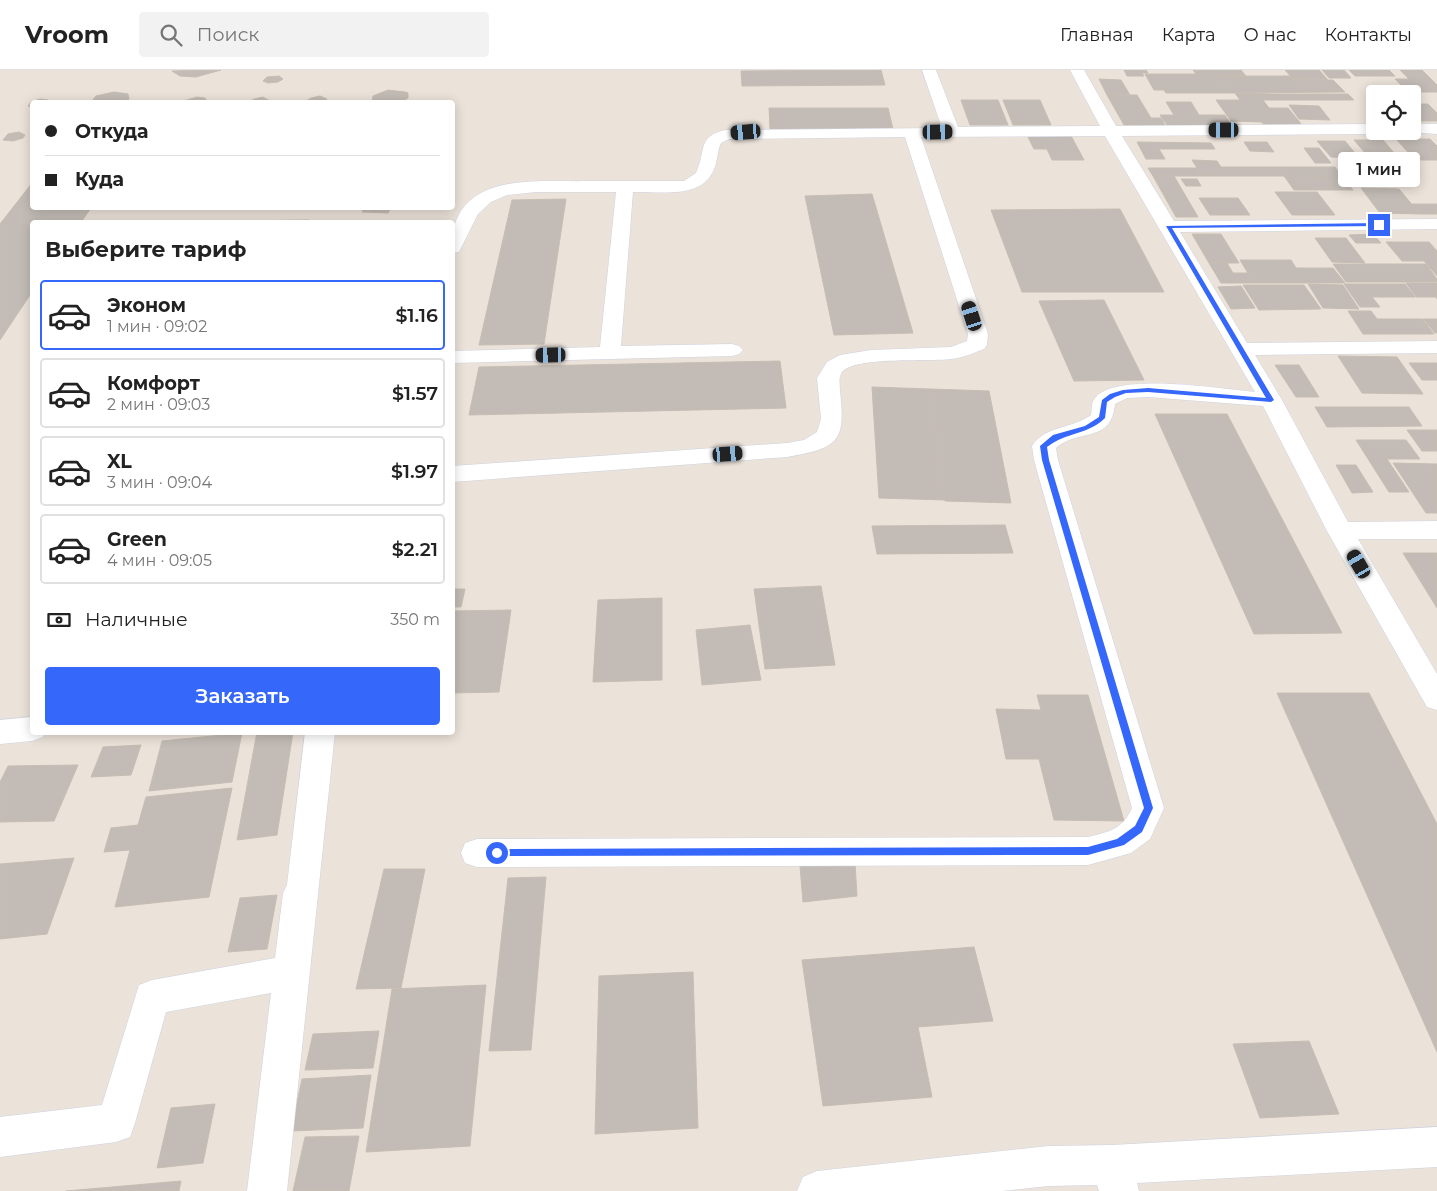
<!DOCTYPE html>
<html lang="ru">
<meta charset="utf-8">
<style>
:root{--surface:#fff;--page:#f2f2f2;--text:#222;--muted:#767676;--line:#e0e0e0;--accent:#3667fb}
body{margin:0;font-family:Montserrat,sans-serif;background:var(--page);color:var(--text);height:100vh;display:flex;flex-direction:column;font-size:19px;white-space:nowrap}
*{box-sizing:border-box;margin:0}
p{font-size:16px;color:var(--muted)}
.icon{flex:none;width:28px;height:28px;fill:none;stroke:currentColor;stroke-width:2;stroke-linecap:round;stroke-linejoin:round}
.map{position:relative;flex:1;overflow:hidden}
.side{position:absolute;left:30px;top:150px;width:425px;height:515px;display:flex;flex-direction:column;background:var(--surface);border-radius:5px;box-shadow:0 2px 12px #0003}
.side>*{flex:none}
.guide{position:absolute;left:30px;top:30px;width:425px;height:110px;border-radius:5px;box-shadow:0 2px 12px #0003;display:grid;align-content:center;height:110px;padding:0 15px;background:var(--surface)}
.fabs{position:absolute;left:1366px;top:15px;display:grid;gap:10px}
.fabs a{display:grid;place-items:center;width:55px;height:55px;border-radius:5px;background:var(--surface);box-shadow:0 2px 12px #0003;font-size:25px}
.end{position:absolute;width:22px;height:22px;margin:-11px;border:6px solid #3667fb;background:#fff;box-shadow:0 0 0 2px #fff}
.from{border-radius:50%}
.bubble{position:absolute;height:35px;border-radius:5px;background:var(--surface);box-shadow:0 2px 12px #0003;font-size:16px;font-weight:600;line-height:35px;text-align:center}
.car{position:absolute;width:15px;height:30px;margin:-15px -8px;border-radius:6px;box-shadow:0 0 4px 1px #0007;background:linear-gradient(#222 24%,#8ab4d8 0 40%,#222 0 76%,#8ab4d8 0 86%,#222 0)}
.guide b{display:flex;align-items:center;gap:18px;height:48px;font-size:19px}
.guide b+b{border-top:1px solid var(--line)}
.guide i{width:12px;height:12px;background:var(--text)}
ul{padding:0;list-style:none}
li{display:flex;align-items:center;gap:15px;height:70px;margin:0 10px 8px;padding:0 5px;border:2px solid var(--line);border-radius:5px}
li div{flex:1}
li b{display:block;font-size:19px}
li em{font-style:normal;font-weight:600}
li.active{border-color:var(--accent)}
li>.icon{width:45px;height:45px;stroke-width:1.5}
h2{padding:0 15px;font-size:22px;line-height:60px}
.pay{display:flex;align-items:center;gap:12px;height:55px;padding:0 15px;font-size:19px}
.pay p{margin-inline-start:auto}
.cta{display:flex;gap:10px;margin-top:auto;padding:10px 15px}
.cta a{flex:1;height:58px;border-radius:5px;background:var(--accent);color:#fff;font-size:20px;font-weight:600;line-height:58px;text-align:center}
header{display:flex;align-items:center;gap:30px;box-sizing:border-box;height:70px;padding:0 25px;background:var(--surface);border-bottom:1px solid var(--line)}
header strong{font-size:24px}
nav{display:flex;gap:28px;margin-inline-start:auto;font-size:18px}
.search{width:350px;height:45px;background:var(--page);display:flex;align-items:center;gap:12px;box-sizing:border-box;padding:0 18px;border-radius:5px;color:var(--muted);font-size:19px}
.map>svg:first-child{display:block}
</style>
<header>
<strong>Vroom</strong>
<div class="search"><svg class="icon" aria-label="search" viewBox="0 0 24 24"><circle cx="10" cy="10" r="6"/><path d="M15 15l6 6"/></svg>Поиск</div>
<nav><a>Главная</a><a>Карта</a><a>О нас</a><a>Контакты</a></nav>
</header>
<div class="map">
<svg width="1437" height="1121" viewBox="0 0 1437 1121">
<rect width="100%" height="100%" fill="#ebe2d9"/>
<path fill="#c3bcb6" stroke="#c6beb3" d="M221,0L196,7L180,6L172,1Z
M881,0L885,15L742,16L741,1Z
M1124,0H1146L1148,3H1142L1144,6H1127Z
M1193,0H1214L1231,23H1166L1164,20H1154L1145,4H1196Z
M1214,0H1241L1246,6H1218Z
M1285,0H1319L1328,10H1294Z
M1322,0H1344L1351,8H1329Z
M1349,0H1389L1395,6H1355Z
M1400,0H1422L1437,15V22H1408L1395,9H1409Z
M279,6L283,9L278,12L268,13L263,11L267,7Z
M1218,6H1290L1294,10H1333L1345,22L1231,23Z
M1099,9L1121,10L1130,25H1107Z
M388,20L405,22L408,23V28L401,32L372,31L373,26Z
M1376,21H1402L1406,24H1379Z
M114,22L128,24L129,29L124,32H91L96,26Z
M1235,23L1272,24L1277,30H1263L1269,38H1288L1302,55H1264L1262,52L1231,51L1216,30H1240Z
M1272,24H1348L1354,30H1277Z
M1107,25H1137L1151,48H1161L1165,55H1124Z
M320,26L327,29L323,32L306,31L311,28Z
M197,27L205,28L207,32H180Z
M263,27L270,31L268,32H249L254,29Z
M40,29L48,30L49,32H32V38L28,36L31,32Z
M961,30H998L1008,55H970Z
M1003,30H1040L1051,55H1013Z
M1166,32H1191L1199,45H1225L1232,56L1167,55L1160,45H1174Z
M1412,34H1428L1437,43V51H1412V42H1420Z
M1289,35L1319,36L1330,50L1299,49Z
M769,38H888L893,59H770Z
M19,62L25,65L23,68L13,71L3,70L8,64Z
M1069,62L1084,90H1052L1047,79H1034L1026,63Z
M1396,69H1430L1437,76V90H1415Z
M1354,70H1383L1395,84H1366Z
M1317,71H1345L1359,88L1331,87Z
M1137,72L1211,73L1215,79H1159L1165,89H1146Z
M1244,72H1267L1274,82L1250,81Z
M1304,78H1319L1331,93H1315Z
M1341,89H1358L1367,102H1387L1396,113H1361Z
M1192,90L1217,91L1221,97H1277L1284,106H1202Z
M1277,97H1335L1342,107L1284,106Z
M1148,98H1196L1202,106H1153Z
M1153,106H1174L1198,147H1176Z
M1284,106L1342,107L1353,120H1294Z
M1181,109H1197L1201,116H1186Z
M32,113V138H91L81,152H32V222L0,270V154Z
M1361,118L1399,119L1420,144L1380,143Z
M1275,122H1317L1335,145H1292Z
M872,124L913,263L834,265L805,126Z
M1199,128H1238L1250,145H1210Z
M566,129L544,274L479,275L512,130Z
M1412,134H1437V144H1420Z
M364,138H391L388,143L362,142Z
M1120,139L1164,222H1022L991,140Z
M309,150L308,152H232V151Z
M1192,164H1221L1239,193H1209Z
M1373,164L1381,173H1356L1349,165Z
M1315,168H1346L1365,193L1332,192Z
M1386,172H1429L1437,181V206L1424,191H1402Z
M1240,190H1291L1296,198H1333L1345,213H1254Z
M1209,193H1227L1233,203H1248L1254,213H1221Z
M1333,194H1426L1437,209V212H1346Z
M1406,213H1437V229L1436,227H1416Z
M1308,214L1343,215L1359,239L1323,238Z
M1344,214H1405L1415,227H1372L1380,237H1360Z
M1243,215H1304L1321,239L1259,240Z
M1241,216L1255,238L1231,239L1218,217Z
M1104,230L1144,310L1074,311L1039,231Z
M1348,241H1371L1377,249H1422L1434,264H1363Z
M1423,249H1437V263H1435Z
M1338,286L1397,287L1423,324L1362,323Z
M780,291L786,338L469,345L479,297Z
M1409,293H1437V310H1422Z
M1275,295H1299L1319,327H1296Z
M872,317L930,319L945,430L879,428Z
M930,319L989,321L1011,433L945,431Z
M1315,337H1409L1422,356L1327,357Z
M1155,344H1227L1342,563L1254,564Z
M1407,360H1437V381H1422Z
M1356,370H1406L1420,389H1387L1409,422H1389Z
M1393,393L1437,394V443H1426Z
M1336,395H1356L1373,422L1352,423Z
M1005,455L1013,483L877,484L872,456Z
M1403,483H1437V538Z
M821,516L835,595L765,599L754,519Z
M452,519H465L461,537H452Z
M662,528V610L593,612L598,530Z
M511,540L499,622L452,623V541Z
M750,555L761,610L702,615L696,560Z
M1277,623H1369L1437,754V982Z
M1037,625H1088L1124,751L1054,750L1039,689H1006L996,639L1041,640Z
M257,662H293L277,765L237,770Z
M242,663L232,712L149,721L162,671Z
M141,675L131,705L91,707L103,677Z
M78,695L54,751L0,752V712L8,696Z
M232,718L209,827L115,837L130,780L104,782L111,758L138,755L146,727Z
M74,788L47,864L0,869V794Z
M855,793L857,826L803,832L800,796Z
M384,799H425L401,918L356,919Z
M546,807L531,980L489,981L508,808Z
M277,825L267,879L228,882L240,828Z
M974,877L993,951L918,957L932,1027L823,1036L802,890Z
M693,902L698,1058L595,1064L599,906Z
M486,915L470,1076L366,1082L392,919Z
M379,961L373,998L305,1000L313,964Z
M1309,971L1339,1044L1260,1048L1233,974Z
M371,1005L363,1058L291,1061L302,1009Z
M215,1034L203,1093L157,1098L171,1038Z
M359,1066L349,1121H293L305,1067Z
M181,1111L179,1121H66Z"/>
<g fill="none" stroke-linecap="round" stroke-linejoin="round">
<g stroke="#ced3e1" stroke-width="1">
<path id="minor" d="M922,0H936L958,57L1100,56L1070,0H1084L1116,56L1375,54V61H1381L1375,64L1122,66L1174,151L1437,149V159L1180,162L1247,273L1437,271V283L1255,285L1282,330L1348,452L1437,451V469H1358L1437,604V640L1427,637L1327,461L1263,336L1148,327L1127,328L1115,334C1111,374 1079,358 1056,378L1058,390L1164,738L1150,769L1131,783L1088,795L477,797L465,793L461,783L465,773L477,769L1088,767C1109,762 1123,759 1132,738L1034,390L1032,376C1046,355 1072,359 1091,345C1092,339 1091,331 1096,327C1119,302 1221,319 1255,322L1105,66L921,67L988,264L987,275L984,279C974,283 962,288 951,289C928,292 856,286 842,302C838,308 840,314 840,321C846,373 838,378 787,387L452,412V396L787,373L804,370L817,362L821,349L817,308L827,292L840,285L871,280L951,277L967,271L968,264L905,67L729,69L721,73C717,81 718,91 714,99C702,130 660,121 633,122L621,276L732,274L739,276L743,280L739,284L732,286L452,293V281L600,277L616,122H536L507,125L491,132L478,144L459,182L452,183C452,158 455,139 479,124C507,107 556,112 588,111C620,111 652,111 684,111L696,103C706,82 697,65 726,60L942,58Z
M1412,54H1437V64L1406,62L1412,61Z
M32,647V662H45L43,667L32,671L0,674V650Z
M305,662H335L287,1121H247L271,923L166,942L135,1053L130,1067L116,1072L0,1087V1047L102,1035L139,915L152,910L275,888L283,823L287,815Z
M1437,1057V1097L1137,1113L1139,1121H1099L1097,1115L1049,1116L1002,1121H797L803,1107L817,1101L1049,1076L1112,1075Z"/>
</g>
<use href="#minor" fill="#fff" fill-rule="evenodd"/>
</g>
<path fill="#3667fb" d="M1379,153L1381,156L1172,158L1274,330L1271,332L1148,322L1126,323L1115,327L1107,332L1105,348C1088,365 1066,362 1047,377L1049,390L1153,738L1142,762L1124,775L1088,785L494,786V780L497,779L1088,777L1117,769L1135,756L1144,738L1042,390L1040,376L1053,365L1085,356L1099,347L1102,330L1110,324L1123,320L1148,318L1266,328L1166,156Z"/>
</svg>
<div class="fabs">
<a><svg class="icon" aria-label="locate" viewBox="0 0 24 24"><circle cx="12" cy="12" r="6"/><path d="M12 2v4M12 18v4M2 12h4M18 12h4"/></svg></a>
</div>
<i class="end from" style="left:497px;top:783px"></i>
<i class="end" style="left:1379px;top:155px"></i>
<div class="bubble" style="left:1338px;top:82px;width:82px">1 мин</div>
<i class="car" style="left:1224px;top:60px;rotate:270deg"></i>
<i class="car" style="left:746px;top:62px;rotate:265deg"></i>
<i class="car" style="left:938px;top:62px;rotate:89deg"></i>
<i class="car" style="left:972px;top:246px;rotate:342deg"></i>
<i class="car" style="left:551px;top:285px;rotate:269deg"></i>
<i class="car" style="left:728px;top:384px;rotate:86deg"></i>
<i class="car" style="left:1359px;top:494px;rotate:330deg"></i>
<div class="guide">
<b><i class="from"></i>Откуда</b>
<b><i></i>Куда</b>
</div>
<section class="side">
<h2>Выберите тариф</h2>
<ul>
<li class="active"><svg class="icon" aria-label="car" viewBox="0 0 24 24"><path d="M5 17H2v-5l4-1 3-4h7l3 4 3 1v5h-3M9 17h6M6 11h13"/><circle cx="7" cy="17" r="2"/><circle cx="17" cy="17" r="2"/></svg><div><b>Эконом</b><p>1 мин · 09:02</p></div><em>$1.16</em></li>
<li><svg class="icon" aria-label="car" viewBox="0 0 24 24"><path d="M5 17H2v-5l4-1 3-4h7l3 4 3 1v5h-3M9 17h6M6 11h13"/><circle cx="7" cy="17" r="2"/><circle cx="17" cy="17" r="2"/></svg><div><b>Комфорт</b><p>2 мин · 09:03</p></div><em>$1.57</em></li>
<li><svg class="icon" aria-label="car" viewBox="0 0 24 24"><path d="M5 17H2v-5l4-1 3-4h7l3 4 3 1v5h-3M9 17h6M6 11h13"/><circle cx="7" cy="17" r="2"/><circle cx="17" cy="17" r="2"/></svg><div><b>XL</b><p>3 мин · 09:04</p></div><em>$1.97</em></li>
<li><svg class="icon" aria-label="car" viewBox="0 0 24 24"><path d="M5 17H2v-5l4-1 3-4h7l3 4 3 1v5h-3M9 17h6M6 11h13"/><circle cx="7" cy="17" r="2"/><circle cx="17" cy="17" r="2"/></svg><div><b>Green</b><p>4 мин · 09:05</p></div><em>$2.21</em></li>
</ul>
<div class="pay"><svg class="icon" aria-label="cash" viewBox="0 0 24 24"><path d="M3 7h18v10H3z"/><circle cx="12" cy="12" r="2"/></svg>Наличные<p>350 m</p></div>
<div class="cta"><a>Заказать</a></div>
</section>
</div>
